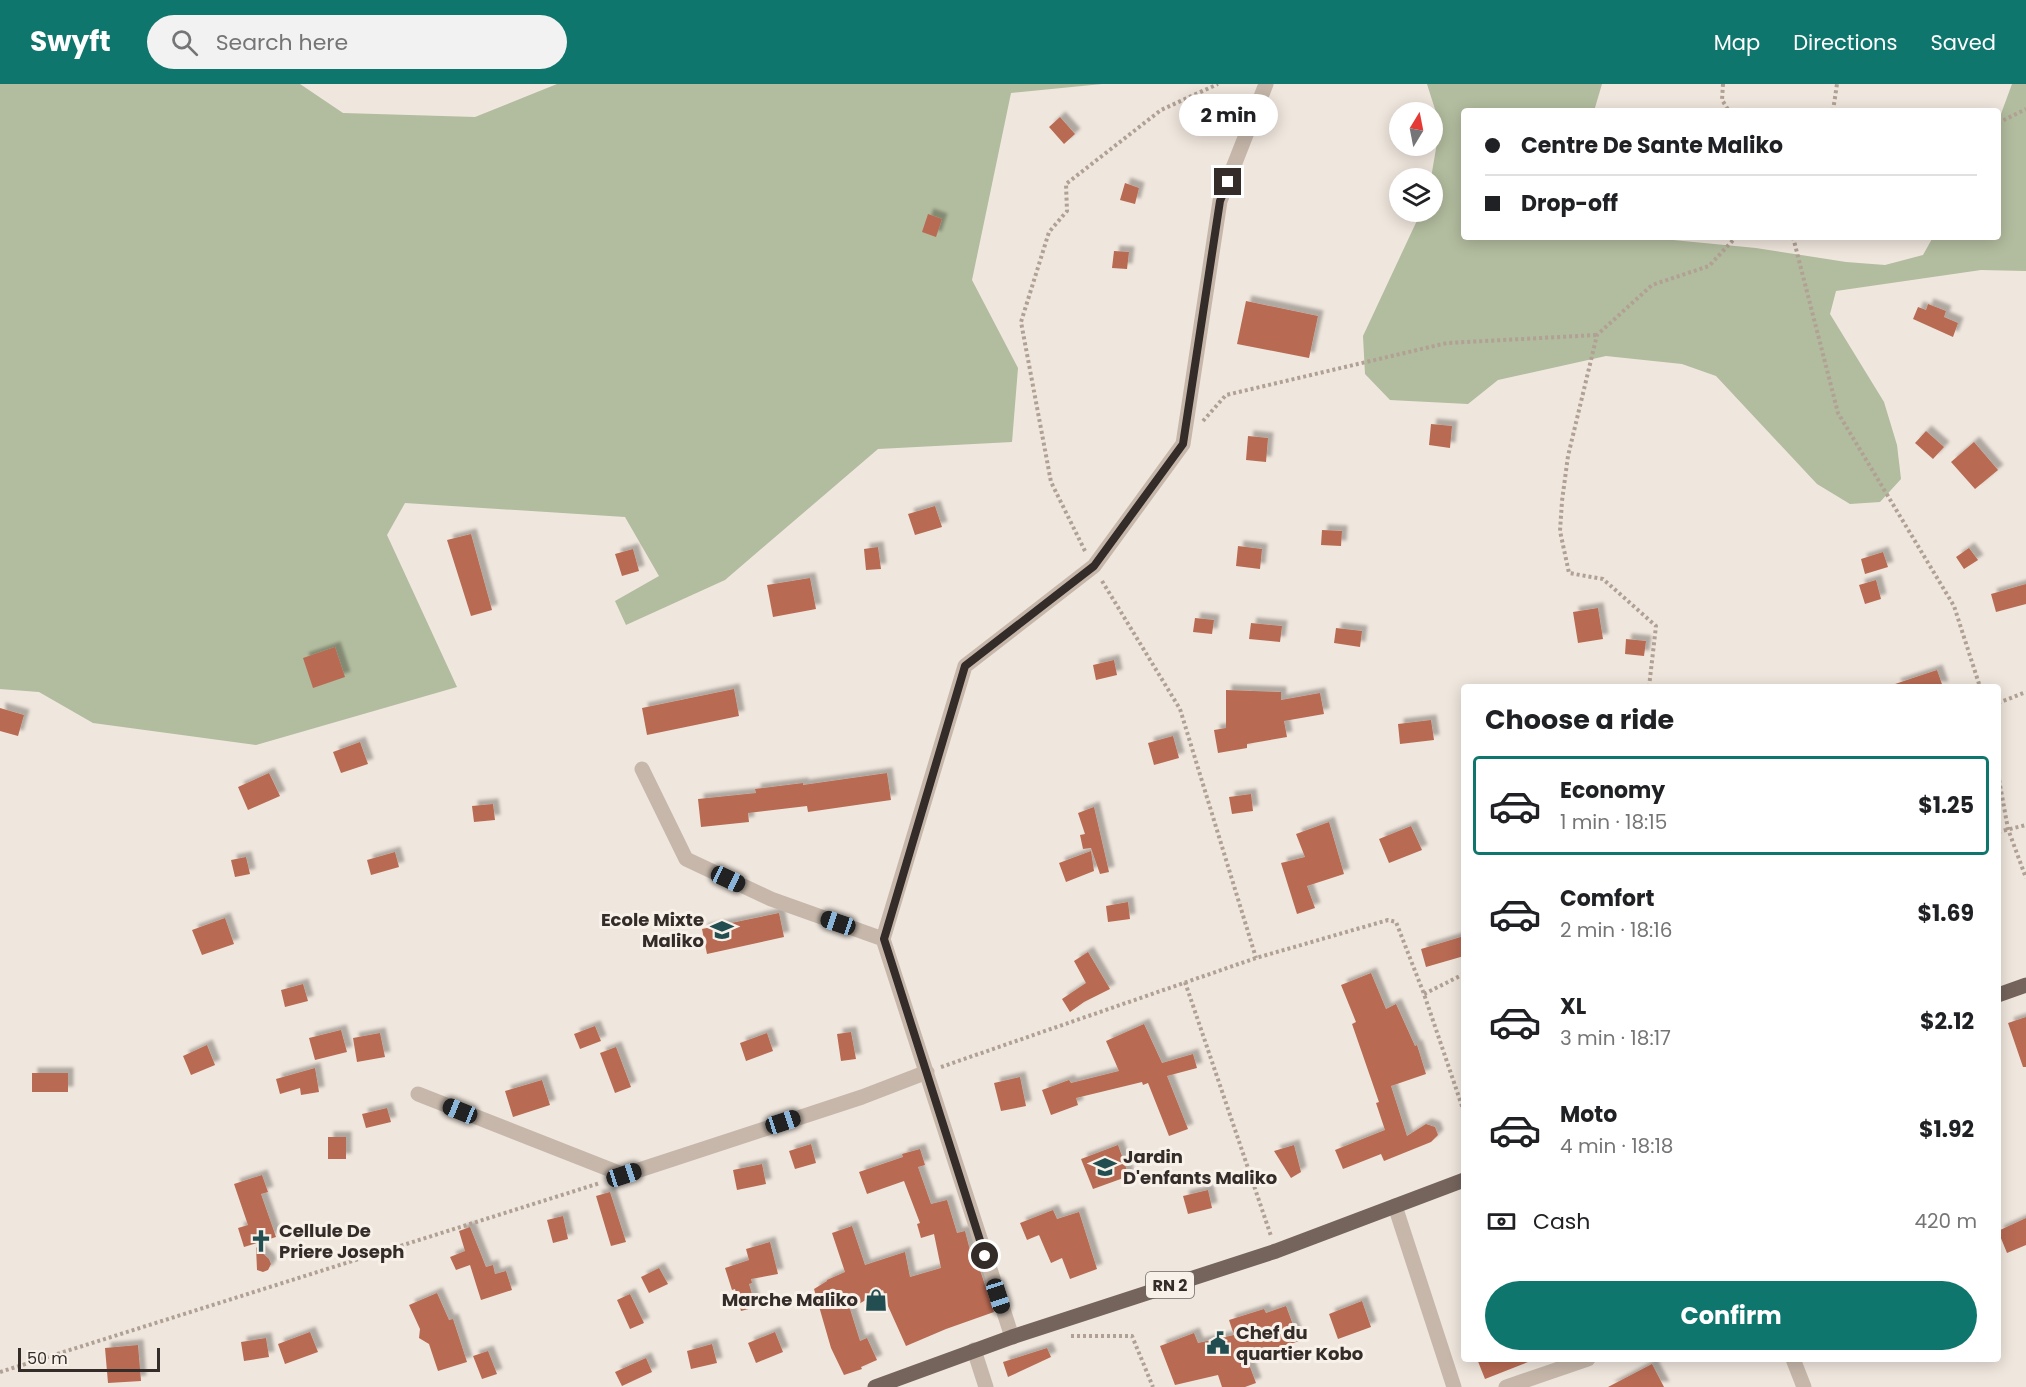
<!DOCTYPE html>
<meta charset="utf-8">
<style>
:root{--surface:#fff;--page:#f2f2f2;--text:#202124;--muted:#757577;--line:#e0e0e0;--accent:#0f766e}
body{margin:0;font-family:Poppins,sans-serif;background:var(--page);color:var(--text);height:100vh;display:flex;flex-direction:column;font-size:22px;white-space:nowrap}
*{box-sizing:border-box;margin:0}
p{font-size:20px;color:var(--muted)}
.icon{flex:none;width:33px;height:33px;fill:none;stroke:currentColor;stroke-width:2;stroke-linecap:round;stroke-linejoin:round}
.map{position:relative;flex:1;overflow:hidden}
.drawer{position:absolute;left:1461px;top:600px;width:540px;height:678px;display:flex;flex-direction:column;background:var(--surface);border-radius:6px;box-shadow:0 3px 15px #0003}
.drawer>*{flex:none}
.guide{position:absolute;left:1461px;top:24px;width:540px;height:132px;border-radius:6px;box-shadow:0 3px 15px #0003;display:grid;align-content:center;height:132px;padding:0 24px;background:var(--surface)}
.needle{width:39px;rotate:10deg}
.buttons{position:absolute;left:1389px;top:18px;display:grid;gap:12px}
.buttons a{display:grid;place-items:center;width:54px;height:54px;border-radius:50%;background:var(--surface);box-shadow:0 3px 15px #0003;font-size:30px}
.scale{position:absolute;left:18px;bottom:15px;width:142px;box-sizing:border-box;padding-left:6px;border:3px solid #342c29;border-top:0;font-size:16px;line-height:21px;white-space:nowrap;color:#342c29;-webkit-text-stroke:4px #f7f1e9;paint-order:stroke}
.end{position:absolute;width:27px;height:27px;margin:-14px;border:8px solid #342c29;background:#fff;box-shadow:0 0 0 3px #fff}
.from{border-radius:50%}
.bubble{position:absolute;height:42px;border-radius:21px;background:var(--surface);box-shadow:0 3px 15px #0003;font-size:20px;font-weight:700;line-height:42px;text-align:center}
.car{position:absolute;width:18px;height:36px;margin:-18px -9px;border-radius:8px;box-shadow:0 0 4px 2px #0007;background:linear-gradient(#222 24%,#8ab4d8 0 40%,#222 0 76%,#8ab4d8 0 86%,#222 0)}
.guide b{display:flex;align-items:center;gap:21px;height:57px;font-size:22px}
.guide b+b{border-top:2px solid var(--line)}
.guide i{width:15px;height:15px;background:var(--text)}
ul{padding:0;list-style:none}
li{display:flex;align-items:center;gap:18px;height:99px;margin:0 12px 9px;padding:0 12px;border:3px solid transparent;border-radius:6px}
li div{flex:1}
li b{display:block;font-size:22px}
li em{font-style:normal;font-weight:700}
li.selected{border-color:var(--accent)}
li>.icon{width:54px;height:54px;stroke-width:1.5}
h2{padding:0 24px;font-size:27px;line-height:72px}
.pay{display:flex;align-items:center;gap:15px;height:66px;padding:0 24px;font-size:22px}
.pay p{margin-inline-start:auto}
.button{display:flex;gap:12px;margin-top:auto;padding:12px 24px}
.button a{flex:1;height:69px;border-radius:36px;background:var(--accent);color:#fff;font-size:24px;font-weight:700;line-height:69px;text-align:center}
header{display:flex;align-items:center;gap:36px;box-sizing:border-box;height:84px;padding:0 30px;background:var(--accent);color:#fff}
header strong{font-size:28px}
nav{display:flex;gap:33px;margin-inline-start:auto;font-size:21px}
.search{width:420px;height:54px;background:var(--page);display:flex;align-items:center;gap:15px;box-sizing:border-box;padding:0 21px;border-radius:33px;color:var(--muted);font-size:22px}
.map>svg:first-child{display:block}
</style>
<header>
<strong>Swyft</strong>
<div class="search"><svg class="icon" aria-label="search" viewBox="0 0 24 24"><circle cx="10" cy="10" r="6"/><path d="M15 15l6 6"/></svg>Search here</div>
<nav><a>Map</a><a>Directions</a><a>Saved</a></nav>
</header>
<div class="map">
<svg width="2026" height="1303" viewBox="0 0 2026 1303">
<defs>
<filter id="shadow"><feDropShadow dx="5.5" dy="-5.5" stdDeviation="1.5" flood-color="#0004"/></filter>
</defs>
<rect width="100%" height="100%" fill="#efe6dd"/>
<path fill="#b2bc9e" d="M0,0H300L343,29L475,33L557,0H1102L1011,9L972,196L1018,284L1012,358L878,365L725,496L626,541L615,517L659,492L625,433L405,419L387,451L457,603L256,661L93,639L39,608L0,605Z
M1427,0H1602L1594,27H1464V153H1642L1756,164L1846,178L1885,181L1923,171L1933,153H1998V38L2012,0H2026V187L1981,186L1836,207L1830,230L1884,318L1897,361L1901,395L1880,418L1850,420L1817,400L1716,292L1682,280L1606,272L1498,296L1468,320L1390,316L1365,290L1363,252L1421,128H1432V94H1431L1440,41Z"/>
<path fill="#b86b52" filter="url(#shadow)" d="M1060,33L1075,50L1064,60L1049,43Z
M1125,99L1139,104L1135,120L1120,116Z
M928,130L942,135L936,153L922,148Z
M1114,167L1129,168L1127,185L1112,184Z
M1246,217L1318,232L1309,274L1237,260Z
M1928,220L1946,227L1944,233L1958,239L1953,253L1913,235L1918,223L1926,226Z
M1431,340L1452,342L1450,364L1429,361Z
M1926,347L1944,363L1933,375L1915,359Z
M1248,352L1268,354L1266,378L1246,376Z
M1974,358L1998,386L1975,405L1951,378Z
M935,422L942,443L915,451L908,430Z
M1322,446L1342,447L1341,462L1321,461Z
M471,450L492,526L471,532L447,456Z
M1238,462L1262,465L1260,485L1236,482Z
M878,463L881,485L866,486L864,465Z
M1969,464L1978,476L1964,485L1956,473Z
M633,465L639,487L622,492L615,470Z
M1883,468L1888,483L1865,490L1861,475Z
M810,494L816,525L773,533L767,501Z
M1876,496L1881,515L1865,520L1859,501Z
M2026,500V520L1996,528L1991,510Z
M1598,524L1603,555L1578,559L1573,528Z
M1195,534L1214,536L1212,550L1193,548Z
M1251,539L1282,542L1280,558L1249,555Z
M1336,544L1362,547L1360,563L1334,559Z
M1626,555L1646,557L1644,572L1625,570Z
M335,563L345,593L313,604L303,574Z
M1114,576L1117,591L1096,596L1093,581Z
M1937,586L1943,603H1896L1895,600Z
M734,605L739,632L647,651L642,624Z
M1226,606L1281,608V616L1320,609L1324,630L1284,637L1287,653L1247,660V664L1218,669L1214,646L1226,644Z
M0,624L24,631L18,652L0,647Z
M1431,636L1434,656L1400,660L1398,640Z
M1173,652L1179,674L1154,681L1148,659Z
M360,658L368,680L341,689L333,668Z
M269,689L280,712L248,726L238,703Z
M887,689L891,716L808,728L807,722L748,729L749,738L701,743L698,715L756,709L755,705L803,699V701Z
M1251,710L1253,727L1232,730L1229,713Z
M493,720L495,736L474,738L472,722Z
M1094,723L1109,788L1100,790L1091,764L1083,765L1080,751L1085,750L1078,729Z
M1329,738L1344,790L1307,802L1315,824L1297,830L1281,779L1305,773L1296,750Z
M1411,742L1422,766L1389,779L1379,755Z
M1091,767L1094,787L1066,798L1059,779Z
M395,768L399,783L371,791L367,776Z
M246,773L250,790L235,793L231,776Z
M1128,818L1130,835L1108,838L1106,822Z
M779,829L784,853L707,870L702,845Z
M225,834L234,860L202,871L192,846Z
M1464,852V872L1426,883L1421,865Z
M1088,868L1110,905L1084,918L1070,928L1062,915L1086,899L1074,877Z
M1371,889L1386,925L1396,920L1415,962L1417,961L1426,990L1391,1002L1407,1052L1426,1040L1435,1043L1438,1051L1431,1058L1384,1077L1381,1070L1343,1085L1335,1066L1385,1046L1376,1019L1379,1018L1352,940L1356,938L1341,901Z
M303,900L308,917L285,923L281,906Z
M2026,933V983H2023L2008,939Z
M1144,940L1162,979L1193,970L1197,984L1167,992L1188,1045L1169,1052L1148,999L1143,1001L1142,998L1076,1014L1078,1021L1051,1031L1042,1006L1069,996L1071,999L1119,987L1106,957Z
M595,942L601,957L580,965L574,950Z
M341,946L347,968L315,976L309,954Z
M851,948L856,975L841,977L837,950Z
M380,949L385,973L357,978L353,954Z
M767,949L773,967L746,977L740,959Z
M207,961L215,981L191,991L183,972Z
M616,963L631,1003L615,1009L600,969Z
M315,984L319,1008L301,1011L300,1004L280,1010L276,995Z
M32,989H68V1008H32Z
M1020,993L1026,1022L1001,1027L994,999Z
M542,996L550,1021L513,1033L505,1007Z
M387,1024L391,1038L366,1044L362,1030Z
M328,1053H346V1075H328Z
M811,1060L816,1079L795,1085L789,1067Z
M1118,1061L1129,1092L1093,1105L1081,1075Z
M1294,1061L1301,1088L1291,1094L1274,1067Z
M920,1065L925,1081L918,1083L931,1120L947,1116L957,1149L965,1147L973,1178L977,1177L994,1228L946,1245L906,1262L888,1222L883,1206L850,1225L860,1257L867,1254L877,1276L861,1283L862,1285L844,1291L831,1264L814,1205L827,1197V1196L845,1188L832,1149L852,1142L865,1181L905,1168L910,1193L941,1184L934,1150L921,1154L917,1140L920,1139L904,1097L867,1110L859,1088L903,1073L902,1070Z
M762,1080L766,1100L737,1106L733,1086Z
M262,1091L268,1108L261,1110L276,1153L244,1163L238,1144L248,1141L234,1100Z
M1208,1106L1212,1124L1188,1130L1183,1112Z
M610,1108L626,1158L611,1162L596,1112Z
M1053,1126L1057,1135L1079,1128L1097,1185L1070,1195L1062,1174L1051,1179L1039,1151L1027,1156L1020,1139Z
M563,1132L568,1155L553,1159L547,1136Z
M2026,1134V1161L2007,1169L1998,1147Z
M470,1143L486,1183L493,1181L495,1190L506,1187L512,1206L481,1216L470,1181L456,1186L450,1173L465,1167L459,1147Z
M770,1158L778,1190L751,1195L752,1199L749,1200L756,1223L741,1227L735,1205L732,1206L725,1184L749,1176L746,1165Z
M256,1163L269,1175L271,1180L268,1186L263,1188L257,1186Z
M659,1184L668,1200L649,1209L641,1193Z
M437,1209L449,1236L453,1235L467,1278L438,1287L429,1260L419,1254L420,1245L409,1221Z
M630,1210L644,1239L630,1245L617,1216Z
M1362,1217L1371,1243L1338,1255L1329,1230Z
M1286,1222L1299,1257L1247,1275L1256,1299L1245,1303H1222L1218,1291L1175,1301L1160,1262L1194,1249L1198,1259L1234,1251L1229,1236L1264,1225L1266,1229Z
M310,1248L318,1268L285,1280L278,1260Z
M775,1248L783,1268L756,1279L748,1259Z
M266,1254L269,1273L244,1277L241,1258Z
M712,1260L717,1279L691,1285L687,1267Z
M138,1261L141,1297L108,1299L105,1264Z
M1047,1264L1051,1273L1008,1293L1003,1278Z
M488,1267L497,1290L482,1295L473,1272Z
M646,1274L652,1288L622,1302L615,1288Z
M1477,1275H1533V1276L1485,1295Z
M1652,1280L1664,1303H1608Z"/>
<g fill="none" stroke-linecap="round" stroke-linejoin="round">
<path stroke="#b1a194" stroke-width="4" stroke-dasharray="3 3" stroke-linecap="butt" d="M1723,0L1722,16L1729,27
M1833,27L1837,0
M1998,39L2026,25
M1793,153L1838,329L1954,522L1980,603
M1203,337L1226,311L1447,259L1597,251
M1085,467L1051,398L1021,238L1049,148L1067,127L1066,100L1161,26L1218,0
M1102,497L1180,625L1256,874
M1649,603L1656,542L1603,495L1569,489L1560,447L1562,417L1568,372L1597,251L1652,201L1709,182L1736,153
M1998,619L2026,608
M1998,690L2008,745L2026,794
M1998,748L2026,741
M1185,898L1271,1152
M1424,910L1464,890
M941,983L1256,874L1388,836L1396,838L1424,910L1464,1028
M1071,1252H1132L1153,1303
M0,1288L600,1099"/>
<path stroke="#c6b7aa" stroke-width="15" d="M642,685L686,775L771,815L883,855
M418,1010L624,1091L862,1013L927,988
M1395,1122L1454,1303
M1012,1253L883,855L965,582L1094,482L1183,360L1220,117L1266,0
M974,1266L986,1303
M1793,1275L1804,1303
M1506,1303L1588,1275"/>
<path stroke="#74645c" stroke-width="15" d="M1998,911L2026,901
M875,1303L1012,1253L1276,1167L1464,1096"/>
</g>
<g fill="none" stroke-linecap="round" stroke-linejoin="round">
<path stroke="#342c29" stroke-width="8" d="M985,1172L884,855L965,582L1094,482L1183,360L1220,117L1228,98"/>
</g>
<defs>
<g id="school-bare" transform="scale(1.8)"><path d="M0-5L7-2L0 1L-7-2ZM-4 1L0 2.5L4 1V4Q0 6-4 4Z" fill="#234e51" stroke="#f7f1e9" stroke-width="2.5" paint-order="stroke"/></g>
<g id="church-bare" transform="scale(1.8)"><path d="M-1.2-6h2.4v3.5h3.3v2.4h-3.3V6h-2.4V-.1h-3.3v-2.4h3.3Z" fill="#234e51" stroke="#f7f1e9" stroke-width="2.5" paint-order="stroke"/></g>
<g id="shop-bare" transform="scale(1.8)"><path d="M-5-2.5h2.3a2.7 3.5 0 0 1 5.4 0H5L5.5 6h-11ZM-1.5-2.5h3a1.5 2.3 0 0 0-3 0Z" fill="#234e51" stroke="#f7f1e9" stroke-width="2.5" paint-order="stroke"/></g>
<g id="civic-bare" transform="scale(1.8)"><path d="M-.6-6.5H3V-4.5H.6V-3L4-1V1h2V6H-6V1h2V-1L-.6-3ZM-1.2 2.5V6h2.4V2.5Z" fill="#234e51" stroke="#f7f1e9" stroke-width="2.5" paint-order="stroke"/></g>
</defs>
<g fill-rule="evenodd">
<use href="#school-bare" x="722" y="846"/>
<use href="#school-bare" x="1105" y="1083"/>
<use href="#church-bare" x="261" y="1157"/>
<use href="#shop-bare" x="876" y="1216"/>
<use href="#civic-bare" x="1218" y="1259"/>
</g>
<g text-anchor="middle" stroke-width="6" stroke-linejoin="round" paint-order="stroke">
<rect fill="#f7f1e9" stroke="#6e6763" stroke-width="1.5" x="1146" y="1188" width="48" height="26" rx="4.5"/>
<g font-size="16" font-weight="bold" fill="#342c29">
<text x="1170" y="1207">RN 2</text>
</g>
<g font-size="18" font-weight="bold" fill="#342c29" stroke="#f7f1e9" text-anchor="start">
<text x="704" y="842" text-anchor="end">Ecole Mixte<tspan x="704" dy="21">Maliko</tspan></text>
<text x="1123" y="1079">Jardin<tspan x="1123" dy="21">D'enfants Maliko</tspan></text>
<text x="279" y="1153">Cellule De<tspan x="279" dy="21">Priere Joseph</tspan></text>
<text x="858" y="1222" text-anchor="end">Marche Maliko</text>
<text x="1236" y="1255">Chef du<tspan x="1236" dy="21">quartier Kobo</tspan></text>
</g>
</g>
</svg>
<div class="buttons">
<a><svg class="needle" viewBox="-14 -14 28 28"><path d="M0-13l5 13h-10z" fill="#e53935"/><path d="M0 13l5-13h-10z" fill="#757577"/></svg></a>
<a><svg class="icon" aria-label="layers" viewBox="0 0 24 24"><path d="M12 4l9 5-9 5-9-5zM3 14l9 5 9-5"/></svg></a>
</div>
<div class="scale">50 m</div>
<i class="end from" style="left:985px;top:1172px"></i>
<i class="end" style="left:1228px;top:98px"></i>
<div class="bubble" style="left:1179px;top:10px;width:99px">2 min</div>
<i class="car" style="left:728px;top:795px;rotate:115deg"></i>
<i class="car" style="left:838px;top:839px;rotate:289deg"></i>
<i class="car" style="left:460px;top:1027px;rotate:292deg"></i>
<i class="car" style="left:783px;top:1038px;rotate:72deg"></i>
<i class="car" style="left:624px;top:1091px;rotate:72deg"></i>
<i class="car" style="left:998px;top:1212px;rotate:162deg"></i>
<div class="guide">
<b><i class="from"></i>Centre De Sante Maliko</b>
<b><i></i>Drop-off</b>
</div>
<section class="drawer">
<h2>Choose a ride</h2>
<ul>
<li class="selected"><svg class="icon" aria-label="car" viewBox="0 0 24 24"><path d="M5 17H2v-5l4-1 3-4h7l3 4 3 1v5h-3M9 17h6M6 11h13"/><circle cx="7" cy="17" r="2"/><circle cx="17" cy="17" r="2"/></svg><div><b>Economy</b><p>1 min · 18:15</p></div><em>$1.25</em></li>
<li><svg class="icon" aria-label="car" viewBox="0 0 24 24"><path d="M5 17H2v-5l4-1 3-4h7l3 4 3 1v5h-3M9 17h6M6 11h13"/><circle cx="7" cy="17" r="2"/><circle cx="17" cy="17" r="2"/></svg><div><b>Comfort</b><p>2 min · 18:16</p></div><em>$1.69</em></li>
<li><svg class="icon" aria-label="car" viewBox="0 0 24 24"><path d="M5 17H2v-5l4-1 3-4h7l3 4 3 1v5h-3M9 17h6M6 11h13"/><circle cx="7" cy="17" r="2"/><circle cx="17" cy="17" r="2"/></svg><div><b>XL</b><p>3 min · 18:17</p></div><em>$2.12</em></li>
<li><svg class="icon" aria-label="car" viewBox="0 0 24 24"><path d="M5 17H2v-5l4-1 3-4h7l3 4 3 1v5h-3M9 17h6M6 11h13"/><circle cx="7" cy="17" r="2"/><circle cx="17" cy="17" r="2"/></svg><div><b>Moto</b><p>4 min · 18:18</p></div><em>$1.92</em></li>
</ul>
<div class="pay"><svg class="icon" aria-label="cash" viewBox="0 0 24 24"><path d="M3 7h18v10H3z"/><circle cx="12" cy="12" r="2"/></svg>Cash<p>420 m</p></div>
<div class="button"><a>Confirm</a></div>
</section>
</div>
